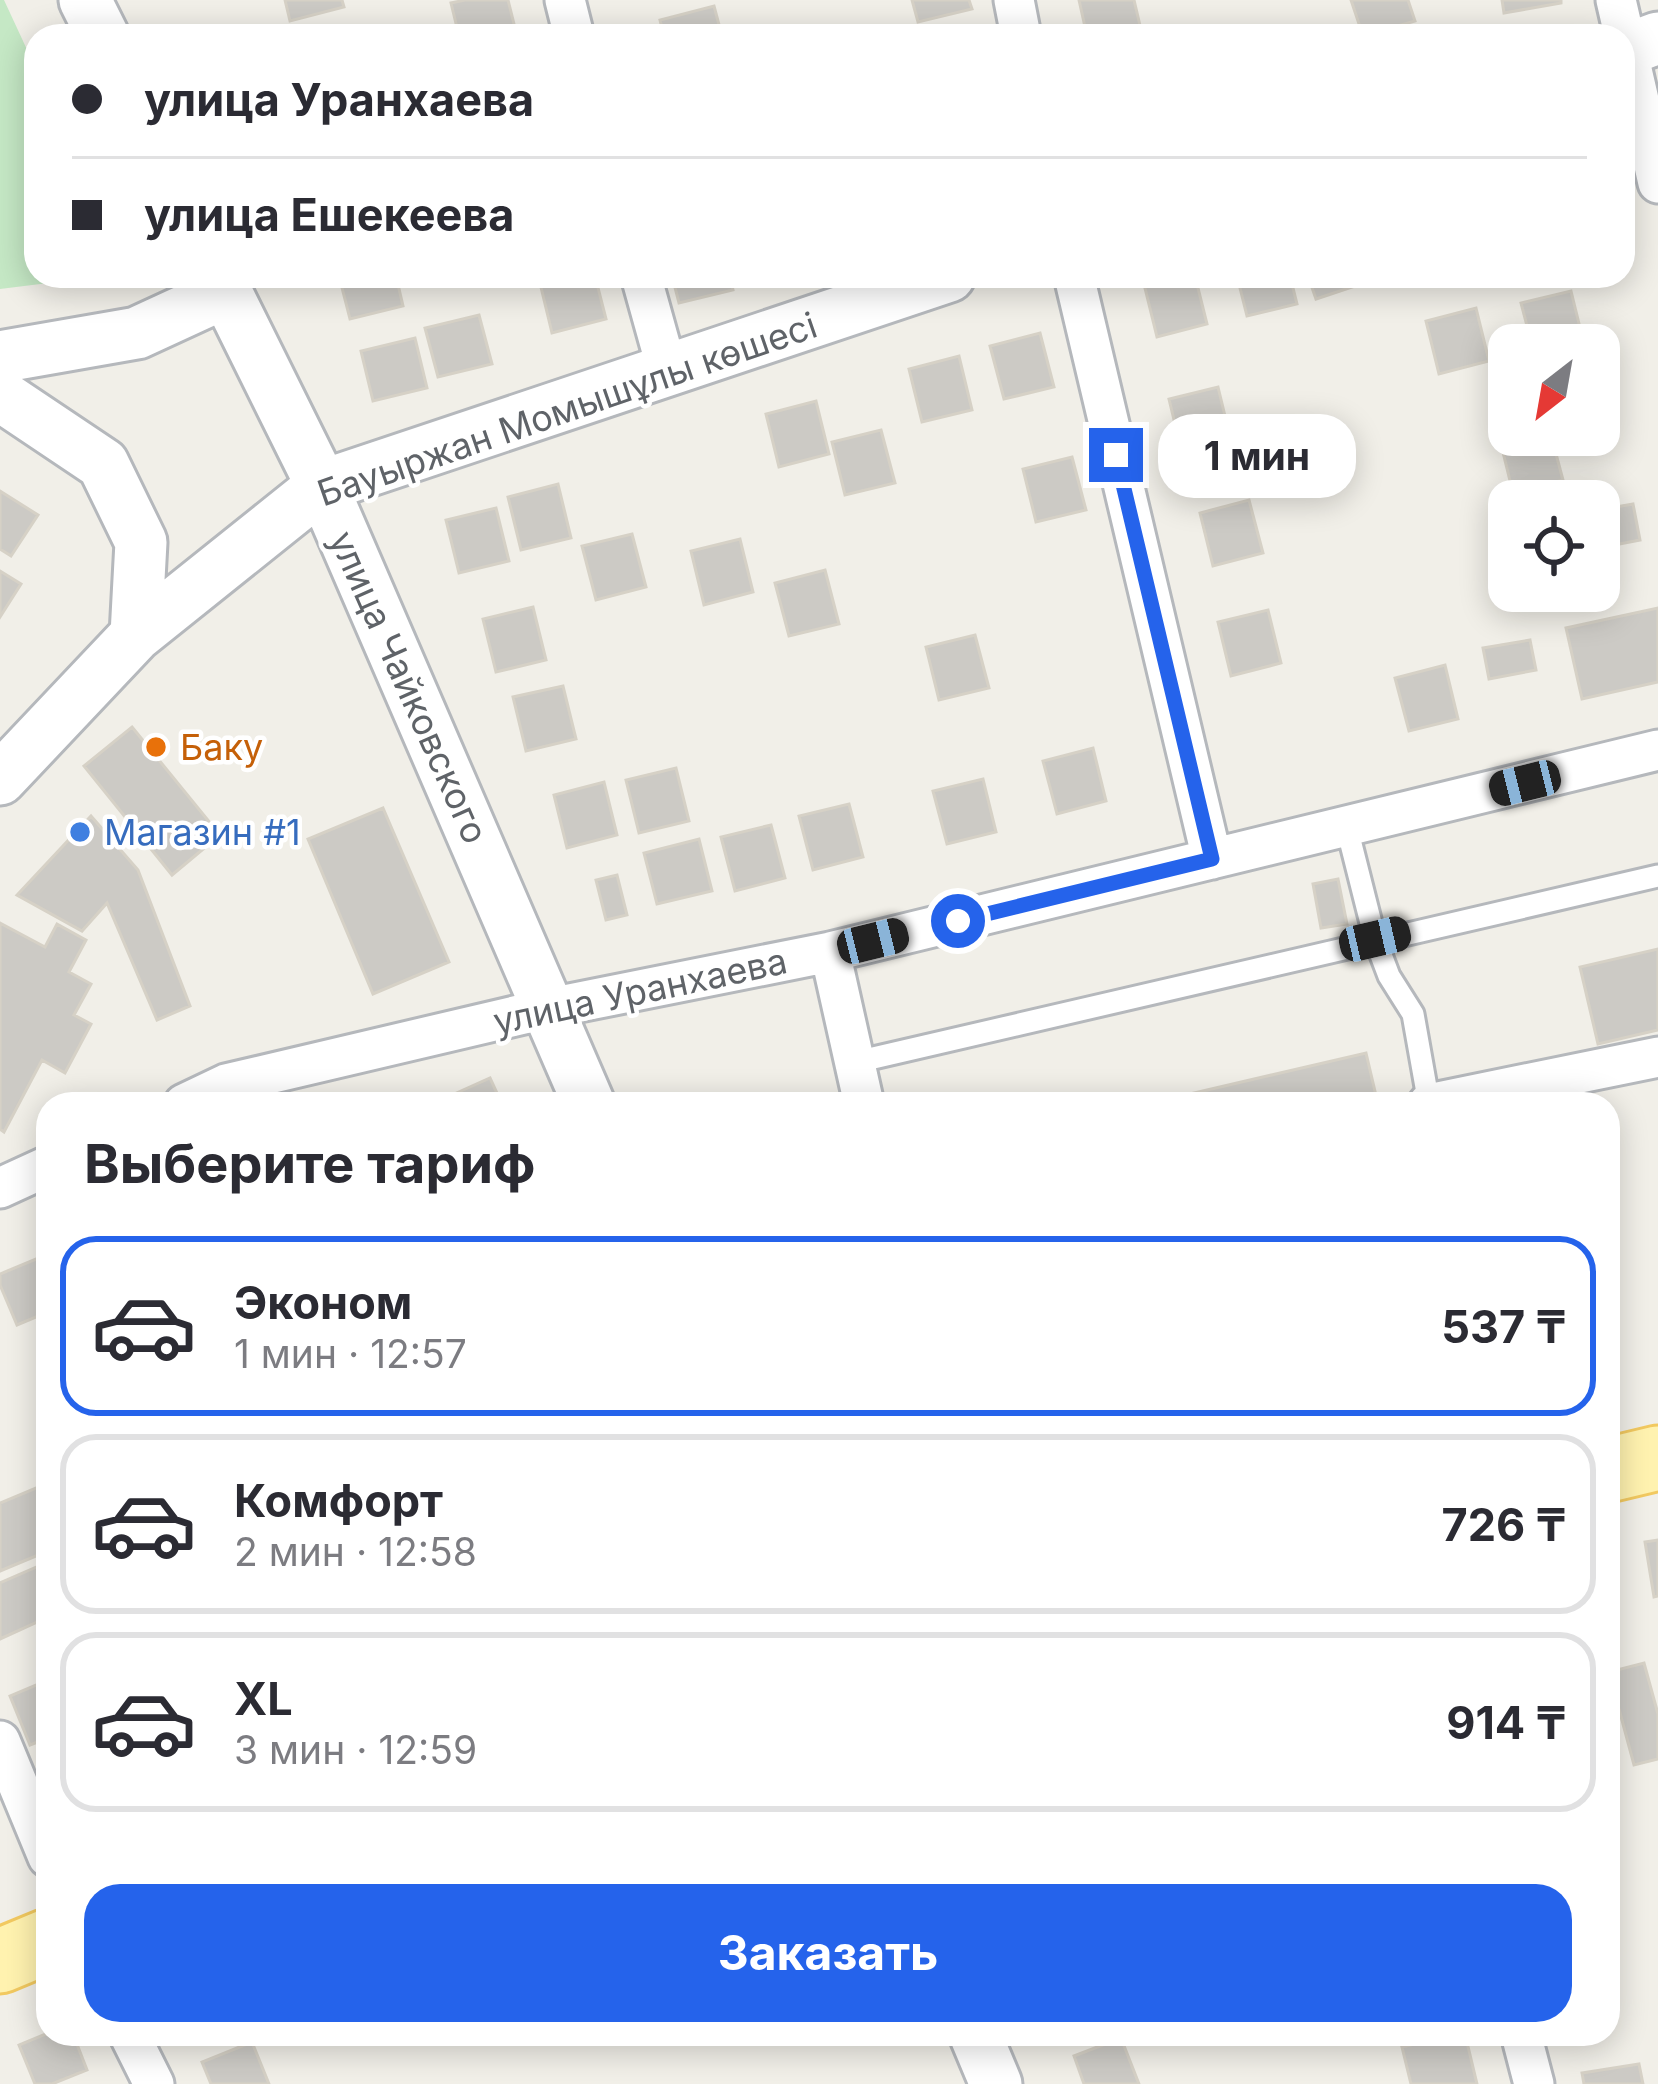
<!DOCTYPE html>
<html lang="ru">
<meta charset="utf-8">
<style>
:root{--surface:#fff;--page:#f7f7f7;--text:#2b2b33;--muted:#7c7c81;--line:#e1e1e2;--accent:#2563eb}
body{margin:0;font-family:Inter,sans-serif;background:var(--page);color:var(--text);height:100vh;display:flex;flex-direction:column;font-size:45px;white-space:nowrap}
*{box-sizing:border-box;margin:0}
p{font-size:39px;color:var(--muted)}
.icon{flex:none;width:66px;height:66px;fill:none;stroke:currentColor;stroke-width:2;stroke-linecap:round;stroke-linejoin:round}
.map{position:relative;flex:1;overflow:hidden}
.panel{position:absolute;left:36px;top:1092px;width:1584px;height:954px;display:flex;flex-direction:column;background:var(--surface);border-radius:36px;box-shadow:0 6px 30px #0003}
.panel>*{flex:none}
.hud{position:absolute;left:24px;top:24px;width:1611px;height:264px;border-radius:36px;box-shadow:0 6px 30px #0003;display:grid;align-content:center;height:264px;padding:0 48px;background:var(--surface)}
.needle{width:78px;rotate:211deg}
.fabs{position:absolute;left:1488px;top:324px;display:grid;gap:24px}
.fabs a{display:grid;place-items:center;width:132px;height:132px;border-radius:24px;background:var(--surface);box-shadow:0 6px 30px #0003;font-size:60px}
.end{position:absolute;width:54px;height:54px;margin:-27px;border:15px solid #2563eb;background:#fff;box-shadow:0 0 0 6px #fff}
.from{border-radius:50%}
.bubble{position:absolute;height:84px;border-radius:36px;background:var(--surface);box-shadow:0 6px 30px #0003;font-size:39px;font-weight:700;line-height:84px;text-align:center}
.car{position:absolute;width:36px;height:72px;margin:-36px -18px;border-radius:15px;box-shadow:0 0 9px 3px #0007;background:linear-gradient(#222 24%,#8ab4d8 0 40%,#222 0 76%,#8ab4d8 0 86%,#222 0)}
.hud b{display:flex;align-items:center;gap:42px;height:114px;font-size:45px}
.hud b+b{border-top:3px solid var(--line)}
.hud i{width:30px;height:30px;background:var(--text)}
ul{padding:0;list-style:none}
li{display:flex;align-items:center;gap:36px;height:180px;margin:0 24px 18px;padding:0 24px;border:6px solid var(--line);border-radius:36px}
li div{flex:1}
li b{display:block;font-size:45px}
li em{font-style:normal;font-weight:700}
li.current{border-color:var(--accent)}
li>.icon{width:108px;height:108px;stroke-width:1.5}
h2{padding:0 48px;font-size:54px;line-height:144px}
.action{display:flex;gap:24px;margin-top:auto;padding:24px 48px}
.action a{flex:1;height:138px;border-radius:36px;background:var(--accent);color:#fff;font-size:48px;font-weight:700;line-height:138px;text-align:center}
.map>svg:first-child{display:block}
</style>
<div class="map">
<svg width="1658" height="2084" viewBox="0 0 1658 2084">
<rect width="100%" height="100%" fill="#f1efe8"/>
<path fill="#c5e8c5" d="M0,0H4L36,69V276H105L0,289Z"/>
<path fill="#cccac5" stroke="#d6d1c6" stroke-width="3" d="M285,0H342L344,7L290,21Z
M465,0H508L517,36H459L451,3Z
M912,0H969L972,9L918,22Z
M1079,0H1134L1142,34L1087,36Z
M1351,0H1408L1415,21L1363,36Z
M1502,0H1561V3L1504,13Z
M714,6L722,36H664L660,20Z
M339,276H396L403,306L350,319Z
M568,276H595L606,319L552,333L540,283Z
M672,276H730L733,290L679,303Z
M1175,276H1195L1207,324L1157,337L1144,284Z
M1237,276H1290L1297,304L1247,316Z
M1308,276H1365L1367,282L1316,299Z
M1571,291L1584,344L1532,345L1521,303Z
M1476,308L1489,361L1439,374L1426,321Z
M479,315L492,364L438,377L425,328Z
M1040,333L1054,387L1004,399L990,346Z
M415,338L427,388L373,401L361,351Z
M959,356L972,410L922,422L909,369Z
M1218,387L1231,441L1182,453L1169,399Z
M816,401L829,454L779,467L766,414Z
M881,430L895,483L845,495L832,442Z
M1518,435H1551L1563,480L1513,493L1500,440Z
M1072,457L1086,510L1036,522L1023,469Z
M558,484L571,538L521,550L508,497Z
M0,491L38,515L11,556L0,549Z
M1249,500L1263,553L1213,566L1200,513Z
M1633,504L1640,540L1599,548V510Z
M496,508L509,561L459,573L446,520Z
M1509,527V565L1498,567L1492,530Z
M632,534L646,587L596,600L582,546Z
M740,539L753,592L704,605L691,551Z
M825,570L839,624L789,636L775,583Z
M0,571L21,584L0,617Z
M533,607L546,660L496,672L483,619Z
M1658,608V682L1582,699L1566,628Z
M1268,610L1281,663L1231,676L1218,622Z
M975,635L989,688L939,700L926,647Z
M1530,640L1536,670L1489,679L1483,648Z
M1445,665L1458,719L1409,731L1395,678Z
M563,686L576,739L526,751L513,697Z
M132,727L220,835L172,875L84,766Z
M1093,748L1106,801L1057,814L1043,761Z
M676,768L689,821L639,833L626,780Z
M983,779L996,832L947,844L933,791Z
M604,782L617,835L567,848L554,795Z
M849,804L863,857L813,870L799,816Z
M383,808L449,962L373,994L308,839Z
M91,816L138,870L190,1006L157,1020L107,903L82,931L17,895Z
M771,825L785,878L735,891L721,837Z
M699,839L712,891L657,904L644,853Z
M617,875L627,915L606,920L596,880Z
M1338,879L1347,924L1321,928L1313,884Z
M0,923L45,947L57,924L86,940L69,972L91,984L74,1015L91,1024L65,1073L42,1060L4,1132L0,1129Z
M1658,949V1030L1598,1044L1580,967Z
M1366,1053L1378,1104H1147Z
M490,1078L502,1104H432Z
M41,1257L48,1273V1312L17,1325L0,1285V1274Z
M48,1483V1551L0,1571V1503Z
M1658,1540V1596L1654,1597L1645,1542Z
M48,1562V1617L0,1639V1583Z
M1644,1663L1658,1714V1759L1634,1765L1609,1672Z
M48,1680V1738L30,1745L10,1696Z
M48,2033L73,2034L87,2070L52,2084H35L19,2045Z
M1456,2034H1465L1477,2084H1411L1402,2047Z
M1121,2038L1139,2084H1084L1074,2056Z
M252,2042L269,2084H211L202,2062Z
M1639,2064L1643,2084H1584L1582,2073Z"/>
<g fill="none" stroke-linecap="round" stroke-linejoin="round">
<g stroke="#b5b8bc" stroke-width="27">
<path id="service" d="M1347,828L1375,939L1389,976L1413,1014L1429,1104
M856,1062L1658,876"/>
</g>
<g stroke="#b5b8bc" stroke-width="45">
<path id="minor" d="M565,0L574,36
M1014,0L1021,36
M1616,0L1658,183
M641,276L668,373
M1074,276L1212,859
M830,952L864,1104
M184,1104L226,1084L549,1008L830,952L1658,750
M1428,1104L1658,1057
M0,1188L48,1166
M0,1741L48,1857
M129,2034L154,2084
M1521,2034L1534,2084"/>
</g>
<g stroke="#b5b8bc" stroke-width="57">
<path id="tertiary" d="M85,0L103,36
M1623,51L1658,38
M218,276L322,486L589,1104
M0,357L137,333L226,292
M0,395L103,464L141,542L136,635
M0,779L136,635L322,486L949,276
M975,2034L996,2084"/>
</g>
<g stroke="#f2c960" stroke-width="69">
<path id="primary" d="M1608,1470L1658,1458
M0,1961L48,1941"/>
</g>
<use href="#service" stroke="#fff" stroke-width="21"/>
<use href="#minor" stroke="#fff" stroke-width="39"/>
<use href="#tertiary" stroke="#fff" stroke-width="51"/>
<use href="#primary" stroke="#fff2af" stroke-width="63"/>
</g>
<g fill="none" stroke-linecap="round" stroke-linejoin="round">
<path stroke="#2563eb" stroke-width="15" d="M958,921L1212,859L1116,455"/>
</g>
<circle fill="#e8710a" stroke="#fff" stroke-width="4.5" cx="156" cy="747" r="12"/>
<circle fill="#3f7fe0" stroke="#fff" stroke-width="4.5" cx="80" cy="832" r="12"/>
<g text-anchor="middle" stroke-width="9" stroke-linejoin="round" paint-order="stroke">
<g font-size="36" fill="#5f6368" stroke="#fff">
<text transform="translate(567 409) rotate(-19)" y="13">Бауыржан Момышұлы көшесі</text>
<text transform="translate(409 687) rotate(66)" y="13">улица Чайковского</text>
<text transform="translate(640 991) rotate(-12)" y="13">улица Уранхаева</text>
</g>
<g font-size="36" fill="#c56008" stroke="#fff" text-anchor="start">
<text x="180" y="760">Баку</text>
</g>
<g font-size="36" fill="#366cbe" stroke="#fff" text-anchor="start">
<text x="104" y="845">Магазин #1</text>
</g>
</g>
</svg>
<div class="fabs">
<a><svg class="needle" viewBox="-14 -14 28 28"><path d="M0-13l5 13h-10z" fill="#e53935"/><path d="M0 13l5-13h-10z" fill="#7c7c81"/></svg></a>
<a><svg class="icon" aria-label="locate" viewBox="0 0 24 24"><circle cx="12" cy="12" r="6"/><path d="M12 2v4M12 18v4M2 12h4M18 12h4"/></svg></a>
</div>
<i class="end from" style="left:958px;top:921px"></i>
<i class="end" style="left:1116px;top:455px"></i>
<div class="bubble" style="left:1158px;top:414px;width:198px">1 мин</div>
<i class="car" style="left:1525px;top:783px;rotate:256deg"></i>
<i class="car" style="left:1375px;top:939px;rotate:77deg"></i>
<i class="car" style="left:873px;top:941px;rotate:76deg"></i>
<div class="hud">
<b><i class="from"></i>улица Уранхаева</b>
<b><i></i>улица Ешекеева</b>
</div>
<section class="panel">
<h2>Выберите тариф</h2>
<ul>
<li class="current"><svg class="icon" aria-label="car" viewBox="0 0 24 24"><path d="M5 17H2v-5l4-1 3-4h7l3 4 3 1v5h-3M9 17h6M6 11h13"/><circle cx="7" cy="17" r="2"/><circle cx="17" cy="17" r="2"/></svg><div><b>Эконом</b><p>1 мин · 12:57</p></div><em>537 ₸</em></li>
<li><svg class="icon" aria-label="car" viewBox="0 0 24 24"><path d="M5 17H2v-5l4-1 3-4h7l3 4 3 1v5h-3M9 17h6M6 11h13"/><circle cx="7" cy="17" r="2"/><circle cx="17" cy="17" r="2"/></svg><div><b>Комфорт</b><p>2 мин · 12:58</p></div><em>726 ₸</em></li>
<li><svg class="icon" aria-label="car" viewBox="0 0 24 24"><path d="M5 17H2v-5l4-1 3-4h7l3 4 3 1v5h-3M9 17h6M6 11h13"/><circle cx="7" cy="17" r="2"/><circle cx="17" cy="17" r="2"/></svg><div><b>XL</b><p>3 мин · 12:59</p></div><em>914 ₸</em></li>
</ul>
<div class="action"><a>Заказать</a></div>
</section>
</div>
